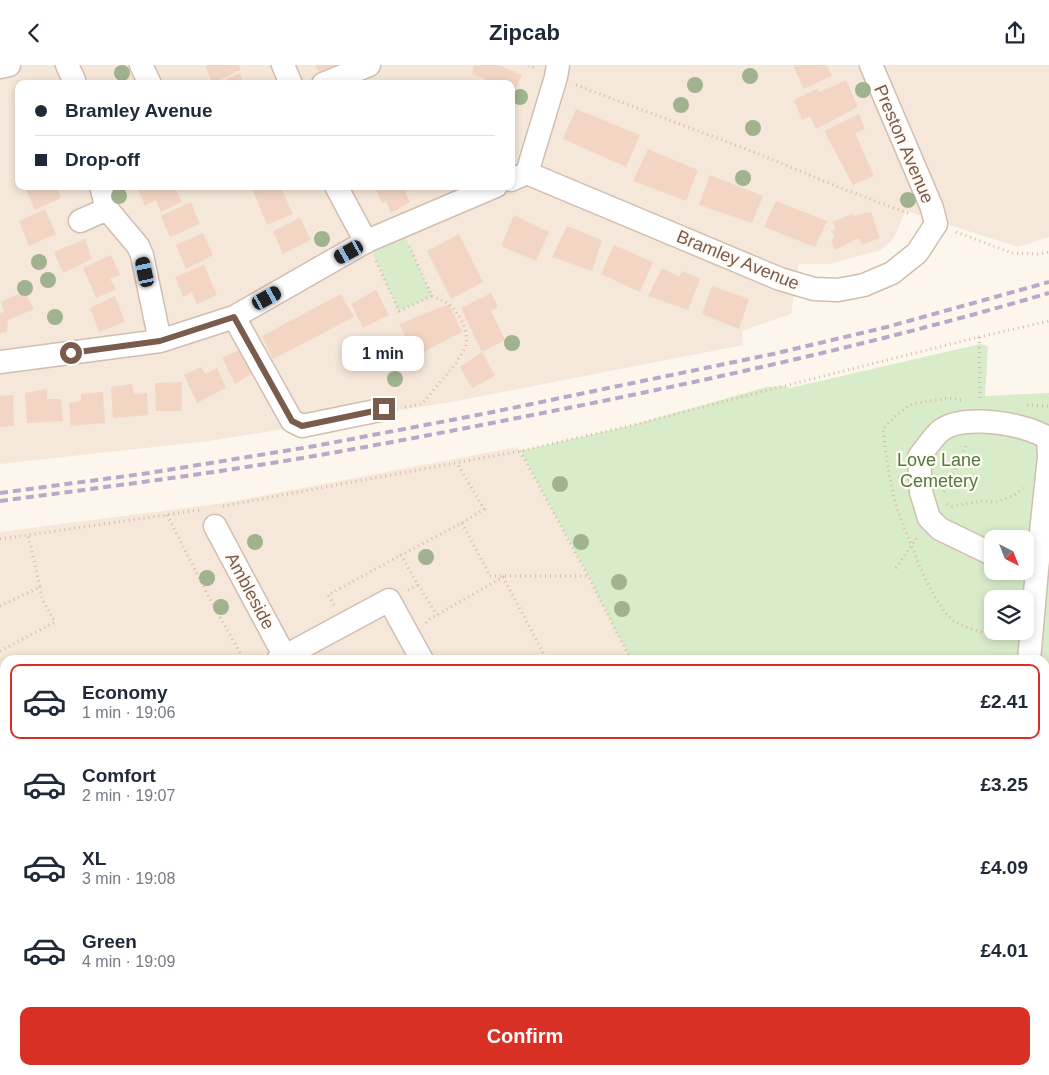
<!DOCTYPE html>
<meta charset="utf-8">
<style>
:root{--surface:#fff;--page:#f6f6f7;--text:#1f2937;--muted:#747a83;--line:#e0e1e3;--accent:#d93025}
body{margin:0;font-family:Helvetica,sans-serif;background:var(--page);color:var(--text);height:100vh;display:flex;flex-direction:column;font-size:19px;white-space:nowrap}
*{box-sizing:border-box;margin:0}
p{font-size:16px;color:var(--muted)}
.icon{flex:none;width:28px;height:28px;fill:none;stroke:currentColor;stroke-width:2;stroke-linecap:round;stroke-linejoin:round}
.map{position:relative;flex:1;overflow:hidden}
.side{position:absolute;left:0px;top:590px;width:1050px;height:420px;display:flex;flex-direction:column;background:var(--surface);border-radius:15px 15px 0 0;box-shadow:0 2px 8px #0003}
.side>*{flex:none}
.banner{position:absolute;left:15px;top:15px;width:500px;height:110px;border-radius:10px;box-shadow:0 2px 8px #0003;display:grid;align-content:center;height:110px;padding:0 20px;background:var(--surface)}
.needle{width:32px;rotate:138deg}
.fabs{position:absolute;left:984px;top:465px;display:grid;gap:10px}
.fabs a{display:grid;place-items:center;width:50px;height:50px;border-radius:10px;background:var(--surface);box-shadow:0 2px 8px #0003;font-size:25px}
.end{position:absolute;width:22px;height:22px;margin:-11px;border:6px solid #7a5c4d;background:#fff;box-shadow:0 0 0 2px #fff}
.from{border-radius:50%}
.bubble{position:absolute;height:35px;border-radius:10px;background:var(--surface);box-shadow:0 2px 8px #0003;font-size:16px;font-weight:600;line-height:35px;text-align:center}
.car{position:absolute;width:15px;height:30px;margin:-15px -8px;border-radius:6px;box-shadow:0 0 4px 1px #0007;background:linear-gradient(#222 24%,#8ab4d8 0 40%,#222 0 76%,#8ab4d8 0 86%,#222 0)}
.banner b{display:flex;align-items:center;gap:18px;height:48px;font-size:19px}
.banner b+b{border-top:1px solid var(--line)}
.banner i{width:12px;height:12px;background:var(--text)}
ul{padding:9px 0 0;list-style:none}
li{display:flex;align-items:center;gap:15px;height:75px;margin:0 10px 8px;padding:0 10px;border:2px solid transparent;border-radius:10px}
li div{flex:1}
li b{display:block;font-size:19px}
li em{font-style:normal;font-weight:600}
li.selected{border-color:var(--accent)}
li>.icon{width:45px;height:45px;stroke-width:1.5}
.button{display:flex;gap:10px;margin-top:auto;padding:10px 20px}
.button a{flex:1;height:58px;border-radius:10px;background:var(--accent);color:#fff;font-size:20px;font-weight:600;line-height:58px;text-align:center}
header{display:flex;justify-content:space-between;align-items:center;height:65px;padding:0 20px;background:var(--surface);font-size:22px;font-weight:600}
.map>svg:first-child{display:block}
</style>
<header><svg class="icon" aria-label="back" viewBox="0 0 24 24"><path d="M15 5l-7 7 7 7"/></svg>Zipcab<svg class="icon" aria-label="share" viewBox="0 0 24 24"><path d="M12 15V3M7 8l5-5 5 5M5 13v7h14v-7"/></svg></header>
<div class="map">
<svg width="1049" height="1010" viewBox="0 0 1049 1010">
<rect width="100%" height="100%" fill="#fdf6ec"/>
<path fill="#f5e8da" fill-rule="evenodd" d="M0,0H1049V172L1018,182L906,146L893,174L881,185L830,199H799L791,249L742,266L743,280L457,336L209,376L0,399ZM19,19H511V121H19Z
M517,382L634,595H5V1005H524L515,1010H0V467L224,438Z
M1049,854V1010H985L987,1005H1045V864Z"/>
<path fill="#d8ecc9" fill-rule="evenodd" d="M404,170L432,231L399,246L371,184Z
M980,279L988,281L985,331L1049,328V710L1045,717V595H631L588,511L520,386L629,361L767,322L784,321L790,323ZM992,474H1025V506H992ZM992,534H1025V566H992Z
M529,1005H907L906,1010H520Z"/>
<path fill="#f3d5c3" d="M205,0H239L241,5L212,18Z
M315,0H347L321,11Z
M474,0H499L522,10L511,34V19H483L485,14L472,9Z
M793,0H827L832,11L804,24Z
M240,8L243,19H217Z
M846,15L858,42L816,64L810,51L802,55L794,35L817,24L820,27Z
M576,44L640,70L626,102L563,74Z
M859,49L865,64L855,68L874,111L853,120L824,66Z
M648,84L698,105L686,136L633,116Z
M710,110L763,131L752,158L699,140Z
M24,121H56L61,133L35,145Z
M138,121H174L182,137L161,147L156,135L145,141L137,122Z
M251,121H280L293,149L267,160Z
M374,121H406L408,125L405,127L410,137L391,148L386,136L382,138Z
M776,136L827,156L815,182L764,162Z
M191,137L200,159L170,172L161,151Z
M45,144L56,169L29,181L19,156Z
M871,147L880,173L862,180L859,173L835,185L831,175L835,172L831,166L836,164L832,157L852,149L854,151Z
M514,150L549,167L536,196L501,181Z
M300,153L311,175L283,189L273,166Z
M567,161L602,175L592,206L552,192Z
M203,168L213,190L186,204L176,180Z
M459,169L483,217L451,234L427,186Z
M85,174L92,194L63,208L54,187Z
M614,180L653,197L640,227L601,209Z
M111,190L120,210L110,214L116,224L96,233L83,203Z
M204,200L217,230L197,239L192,227L183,232L175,212Z
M662,203L679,212L682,206L700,214L688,245L648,231Z
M712,221L749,234L739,264L702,249Z
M376,225L389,250L363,263L351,239Z
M24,226L34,244L8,255L7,267L0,268V248L4,247L1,237Z
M491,228L498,242L491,246L505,275L482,287L461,243Z
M341,229L354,252L273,294L262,271Z
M115,231L125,257L99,267L90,243Z
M449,239L462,267L416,291L399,259Z
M246,282L258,305L235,319L222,293Z
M482,287L495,311L472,323L460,302Z
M201,302L205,309L217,303L226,323L197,338L184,310Z
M182,317V346H156L155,318Z
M132,319L134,329L147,328L148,350L113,353L111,322Z
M47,324V334H61L63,356L27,358L25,328Z
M103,327L105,358L71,361L69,338L81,336V329Z
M13,330L14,361L0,362V331Z
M6,1005H47L49,1009L0,1010V1008Z
M239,1005H272L275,1010H242Z
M400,1005H432L423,1010H391Z"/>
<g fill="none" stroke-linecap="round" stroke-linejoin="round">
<g stroke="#d1beb0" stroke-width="25">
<path id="minor" d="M67,0L74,15
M141,0L150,19
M283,0L291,19
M0,2L9,0
M323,19L369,0
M527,108L556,12L558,0
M511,115L527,108L780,214L814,224L838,225L864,220L892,208L917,188L936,159L932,143L871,0
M101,121L107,144L138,181L142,190L160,276
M336,121L366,177
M80,156L107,144
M234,252L292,356L302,361L385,344
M0,297L160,276L234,252L367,176L496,121
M215,461L285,592
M992,489L940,464L929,453L921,427L919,392C925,384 932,374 939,367C958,350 1004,357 1027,364C1034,366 1042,370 1049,373
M278,595L389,535L422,595
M1029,595L1037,505L1049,392L1048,373
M0,638L5,635
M0,700L5,697
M0,758L5,755
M0,785L5,795
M0,840L5,837
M0,941L5,938
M130,1005L133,1010
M341,1005L343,1010
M606,1005L609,1010
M566,1010L575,1005
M881,1010L883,1005"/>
</g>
<path stroke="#d9b8a5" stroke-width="3" stroke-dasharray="1 4" stroke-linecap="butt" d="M528,0L535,3
M576,20L746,84L841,123L910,149
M956,167L1012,188L1038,189L1049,187
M376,196L399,246L432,231L409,181
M979,272L980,337
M961,335L950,333L912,339L896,350L883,364C886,389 889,413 895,436C897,445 901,453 904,462C913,485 934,542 954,556C970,566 991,569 1009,574
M1027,340L1049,341
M405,342L422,339L456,298C459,292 464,286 466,280C469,267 459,248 450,240C445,236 438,234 432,231
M520,386L588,511L631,595
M944,427L961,393L967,378
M947,439L952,441L982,436L996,437L1013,431L1023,423
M223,441L520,386L629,361L784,321L979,272L1049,256
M167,450L211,536L244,595
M462,458L490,511H587
M0,474L200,445
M896,503L918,471
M418,520L437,550
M408,525L418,520L401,490L462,458L484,444L457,398
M334,540L328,530L401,490
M0,541L40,522L28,470
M426,558L428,555L503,512L547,595
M0,586L55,557L42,534L40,522
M0,966L5,974
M0,986L5,984
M95,1005L98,1010
M220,1005L223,1010
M443,1005L446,1010
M212,1010L219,1005
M375,1010L385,1005"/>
<use href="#minor" stroke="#fff" stroke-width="22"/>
<path stroke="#b9a8c9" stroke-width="4" stroke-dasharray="8 5" stroke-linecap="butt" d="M0,428L149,408L315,381L488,348L773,289L887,262L1049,217
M0,436C105,422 210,409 314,391C401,376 487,359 573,342C733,310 893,274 1049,228
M1045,770L1049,764
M1045,794L1049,788
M933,1010L935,1005
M943,1010L945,1005"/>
</g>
<g fill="#a0b28e">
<circle cx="122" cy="8" r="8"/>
<circle cx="750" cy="11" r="8"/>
<circle cx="695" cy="20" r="8"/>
<circle cx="863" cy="25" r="8"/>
<circle cx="520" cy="32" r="8"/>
<circle cx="681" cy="40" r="8"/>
<circle cx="753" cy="63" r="8"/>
<circle cx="743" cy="113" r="8"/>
<circle cx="119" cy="131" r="8"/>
<circle cx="908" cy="135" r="8"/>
<circle cx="322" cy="174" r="8"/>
<circle cx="39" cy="197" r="8"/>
<circle cx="48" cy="215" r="8"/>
<circle cx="25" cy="223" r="8"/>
<circle cx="55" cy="252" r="8"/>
<circle cx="512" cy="278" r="8"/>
<circle cx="375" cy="284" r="8"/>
<circle cx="395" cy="314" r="8"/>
<circle cx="560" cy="419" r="8"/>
<circle cx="255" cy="477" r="8"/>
<circle cx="581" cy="477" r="8"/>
<circle cx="426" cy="492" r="8"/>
<circle cx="207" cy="513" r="8"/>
<circle cx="619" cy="517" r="8"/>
<circle cx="221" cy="542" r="8"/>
<circle cx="622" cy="544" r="8"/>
</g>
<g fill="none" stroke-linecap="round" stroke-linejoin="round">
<path stroke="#7a5c4d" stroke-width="6" d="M71,288L160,276L234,252L292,356L302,361L384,344"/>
</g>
<g text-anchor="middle" stroke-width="4.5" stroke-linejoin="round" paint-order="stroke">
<g font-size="18" fill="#7a5c4d" stroke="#fffaf3">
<text transform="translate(904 79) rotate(67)" y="6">Preston Avenue</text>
<text transform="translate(738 195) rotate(22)" y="6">Bramley Avenue</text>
<text transform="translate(250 526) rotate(62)" y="6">Ambleside</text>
</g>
<g font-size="18" fill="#537a41" stroke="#fffaf3">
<text x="939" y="401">Love Lane<tspan x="939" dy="21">Cemetery</tspan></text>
</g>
</g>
</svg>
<div class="fabs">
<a><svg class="needle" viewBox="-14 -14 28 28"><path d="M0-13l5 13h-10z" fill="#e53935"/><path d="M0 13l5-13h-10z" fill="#747a83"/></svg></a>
<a><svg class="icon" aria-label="layers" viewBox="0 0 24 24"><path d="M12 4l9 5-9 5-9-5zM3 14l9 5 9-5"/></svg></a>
</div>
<i class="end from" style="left:71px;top:288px"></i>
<i class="end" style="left:384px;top:344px"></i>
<div class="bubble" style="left:342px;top:271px;width:82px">1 min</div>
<i class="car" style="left:349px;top:187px;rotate:241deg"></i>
<i class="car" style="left:145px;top:207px;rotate:348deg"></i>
<i class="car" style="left:267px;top:233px;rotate:61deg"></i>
<div class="banner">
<b><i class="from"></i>Bramley Avenue</b>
<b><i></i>Drop-off</b>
</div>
<section class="side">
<ul>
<li class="selected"><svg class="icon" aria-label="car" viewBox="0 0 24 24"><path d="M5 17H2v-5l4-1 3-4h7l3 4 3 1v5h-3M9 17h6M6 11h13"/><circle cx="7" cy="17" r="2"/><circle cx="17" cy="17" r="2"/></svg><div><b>Economy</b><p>1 min · 19:06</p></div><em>£2.41</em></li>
<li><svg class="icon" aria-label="car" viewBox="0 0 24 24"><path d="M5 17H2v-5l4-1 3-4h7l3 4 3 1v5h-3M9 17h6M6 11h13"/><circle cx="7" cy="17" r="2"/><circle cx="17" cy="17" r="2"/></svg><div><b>Comfort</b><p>2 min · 19:07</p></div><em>£3.25</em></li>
<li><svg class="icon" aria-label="car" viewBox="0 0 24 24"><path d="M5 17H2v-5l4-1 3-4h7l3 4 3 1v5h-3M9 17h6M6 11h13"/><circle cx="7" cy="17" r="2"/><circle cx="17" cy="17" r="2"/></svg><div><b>XL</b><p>3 min · 19:08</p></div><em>£4.09</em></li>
<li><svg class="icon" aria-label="car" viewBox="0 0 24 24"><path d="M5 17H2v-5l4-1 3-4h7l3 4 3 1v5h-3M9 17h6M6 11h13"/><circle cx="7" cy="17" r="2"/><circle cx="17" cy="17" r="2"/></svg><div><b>Green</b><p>4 min · 19:09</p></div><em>£4.01</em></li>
</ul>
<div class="button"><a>Confirm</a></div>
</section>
</div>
